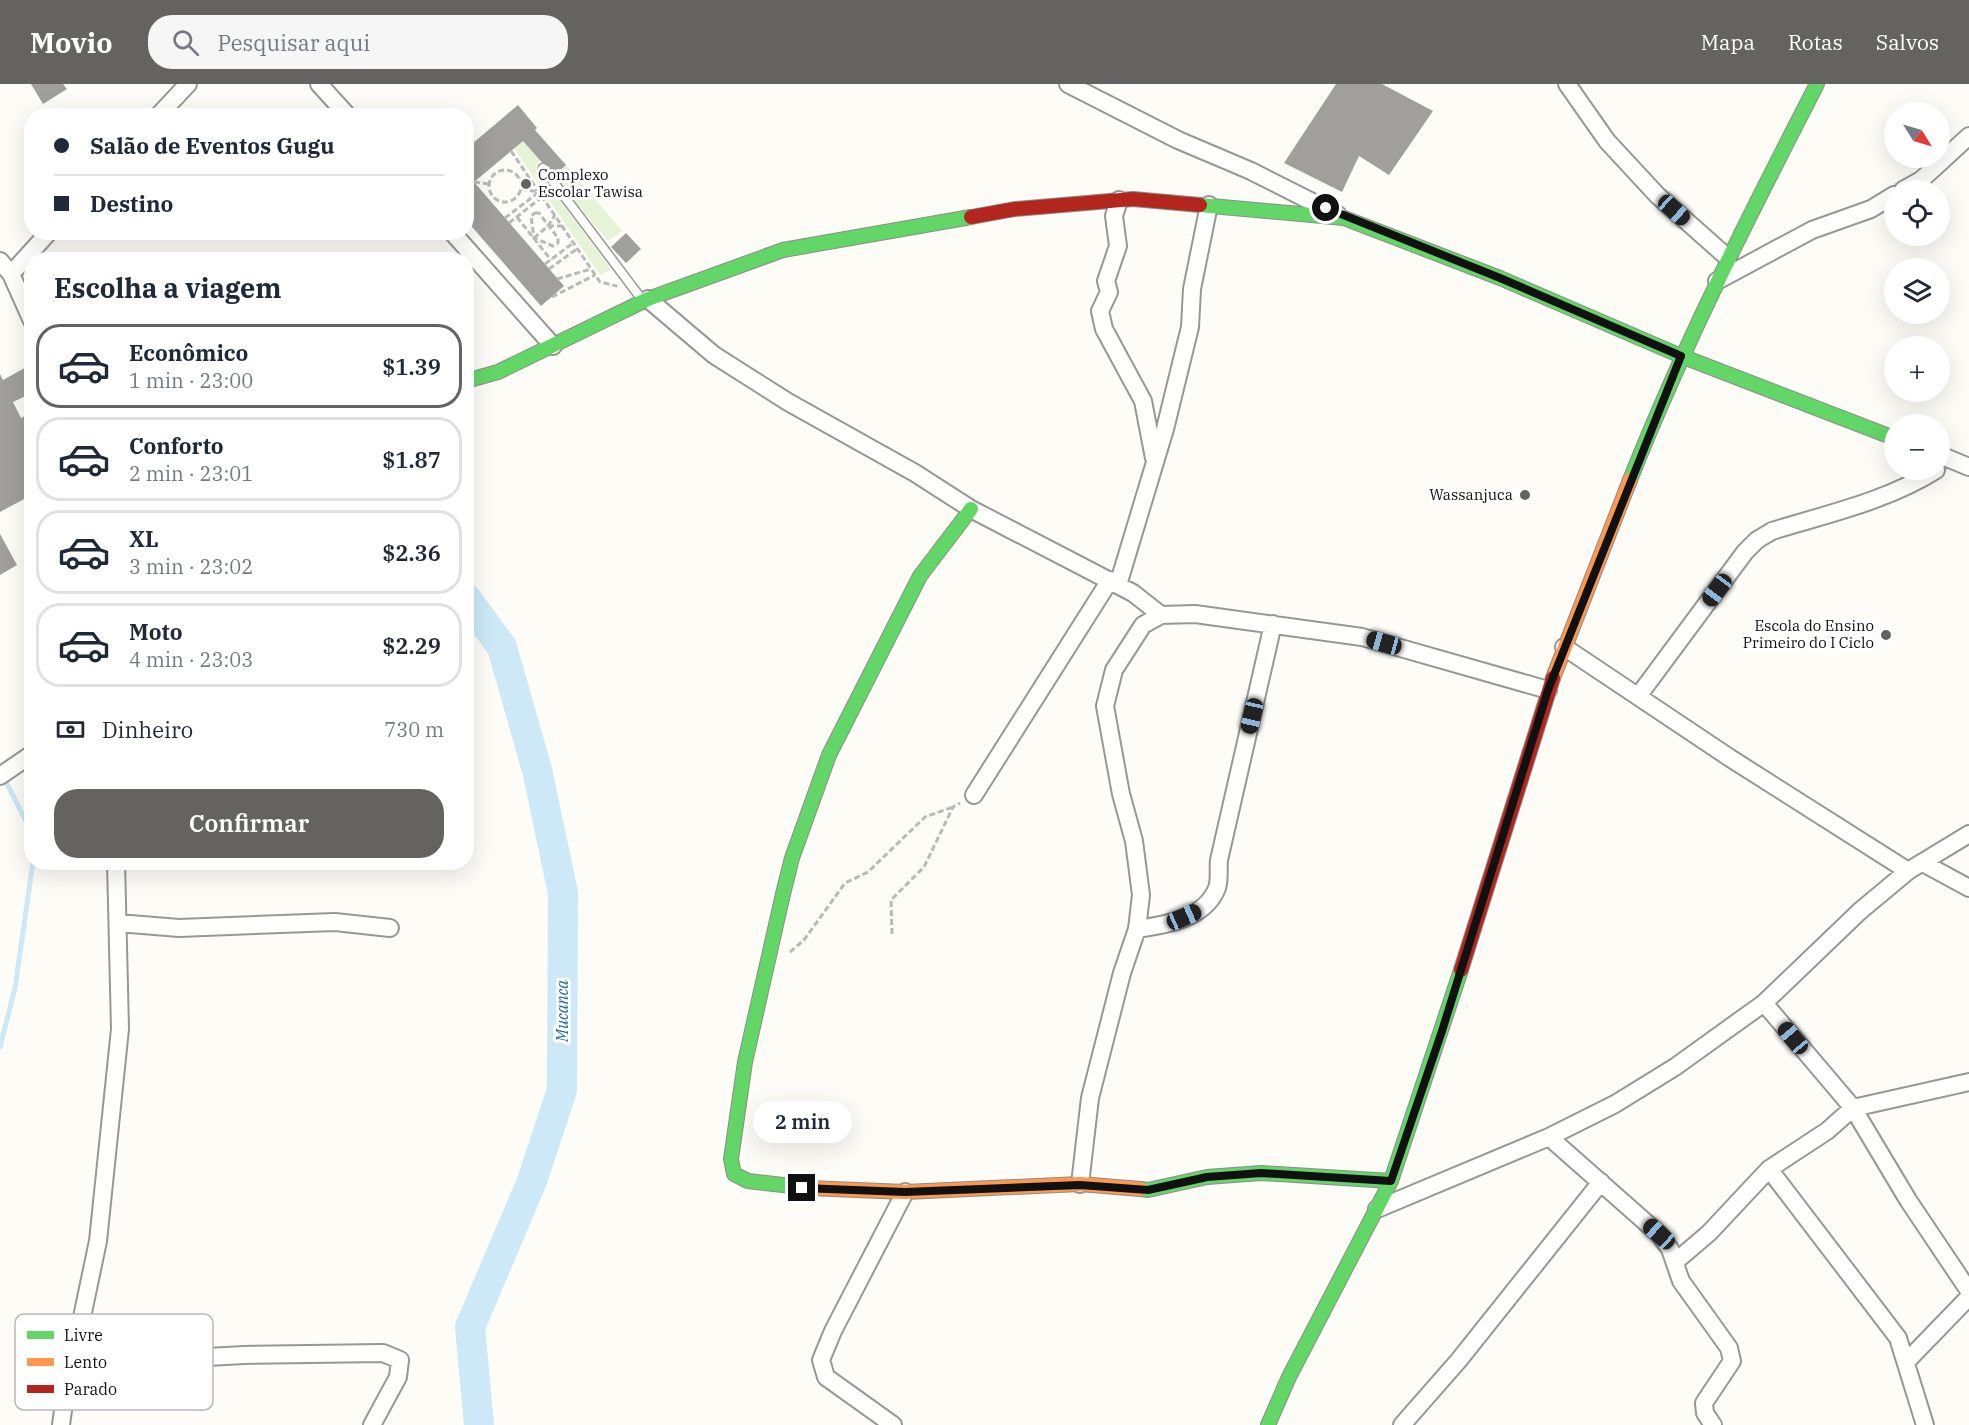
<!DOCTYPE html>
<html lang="pt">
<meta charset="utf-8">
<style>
:root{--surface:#fff;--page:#f6f6f7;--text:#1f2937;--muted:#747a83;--line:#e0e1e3;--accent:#646362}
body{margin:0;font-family:"IBM Plex Serif",serif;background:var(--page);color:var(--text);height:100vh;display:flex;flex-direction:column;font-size:22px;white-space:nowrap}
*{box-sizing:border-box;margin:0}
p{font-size:20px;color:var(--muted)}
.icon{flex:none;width:33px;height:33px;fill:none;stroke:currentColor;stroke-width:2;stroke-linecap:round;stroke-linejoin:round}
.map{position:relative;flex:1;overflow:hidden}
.sheet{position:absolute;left:24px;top:168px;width:450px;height:618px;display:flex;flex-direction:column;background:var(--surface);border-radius:24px;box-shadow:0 6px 24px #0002}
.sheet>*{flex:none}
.hud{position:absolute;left:24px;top:24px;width:450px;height:132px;border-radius:24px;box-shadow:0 6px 24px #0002;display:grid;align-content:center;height:132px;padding:0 30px;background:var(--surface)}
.needle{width:39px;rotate:127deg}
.tools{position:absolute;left:1884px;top:18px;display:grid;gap:12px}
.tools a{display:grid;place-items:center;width:66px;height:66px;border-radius:50%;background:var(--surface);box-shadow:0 6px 24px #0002;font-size:30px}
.end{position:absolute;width:27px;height:27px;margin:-14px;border:8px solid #111;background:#fff;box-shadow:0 0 0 3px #fff}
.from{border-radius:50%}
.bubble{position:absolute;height:42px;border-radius:21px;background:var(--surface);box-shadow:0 6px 24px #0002;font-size:20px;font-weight:600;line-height:42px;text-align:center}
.car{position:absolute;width:18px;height:36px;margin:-18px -9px;border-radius:8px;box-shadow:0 0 4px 2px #0007;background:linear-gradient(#222 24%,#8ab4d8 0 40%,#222 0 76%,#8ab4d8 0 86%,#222 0)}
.hud b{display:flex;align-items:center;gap:21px;height:57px;font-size:22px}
.hud b+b{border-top:2px solid var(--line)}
.hud i{width:15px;height:15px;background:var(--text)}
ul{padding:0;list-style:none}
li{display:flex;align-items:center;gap:18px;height:84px;margin:0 12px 9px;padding:0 18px;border:3px solid var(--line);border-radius:24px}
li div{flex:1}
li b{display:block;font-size:22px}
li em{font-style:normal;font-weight:600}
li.active{border-color:var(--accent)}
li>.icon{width:54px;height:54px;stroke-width:1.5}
h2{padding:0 30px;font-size:27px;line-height:72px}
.pay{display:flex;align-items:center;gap:15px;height:66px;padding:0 30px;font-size:22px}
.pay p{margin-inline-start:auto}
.action{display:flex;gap:12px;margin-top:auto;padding:12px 30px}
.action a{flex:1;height:69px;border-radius:24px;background:var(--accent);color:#fff;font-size:24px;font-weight:600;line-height:69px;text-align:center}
header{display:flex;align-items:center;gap:36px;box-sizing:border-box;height:84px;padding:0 30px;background:var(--accent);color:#fff}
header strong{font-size:28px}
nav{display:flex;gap:33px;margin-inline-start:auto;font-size:21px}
.search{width:420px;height:54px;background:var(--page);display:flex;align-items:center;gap:15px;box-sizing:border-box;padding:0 21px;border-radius:24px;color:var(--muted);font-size:22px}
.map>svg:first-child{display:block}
</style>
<header>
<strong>Movio</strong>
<div class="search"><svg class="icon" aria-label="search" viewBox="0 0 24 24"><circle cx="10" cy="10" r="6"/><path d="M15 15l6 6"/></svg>Pesquisar aqui</div>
<nav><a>Mapa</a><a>Rotas</a><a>Salvos</a></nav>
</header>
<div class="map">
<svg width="1969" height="1341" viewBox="0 0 1969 1341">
<rect width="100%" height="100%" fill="#fdfcf7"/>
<path fill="#e7f3d7" d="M523,57L541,76L535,82L611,186L600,191L514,64Z
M566,81L622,147L608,157L554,92Z"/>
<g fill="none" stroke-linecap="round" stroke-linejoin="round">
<path stroke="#cde8f7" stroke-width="5" d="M3,692L32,749
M0,963L15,904L33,778"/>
<path stroke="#cde8f7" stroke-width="30" d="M466,514L502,563L537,686L563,809L562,1006L532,1097L470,1243L479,1341"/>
</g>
<path fill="#a19f9c" d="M31,0H63L67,5L43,20Z
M1336,0H1382L1433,27L1389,91L1359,72L1342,108L1284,79Z
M518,21L537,44L535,46L566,81L554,92L523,57L474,98L564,202L541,222L466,136V65Z
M626,149L641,165L626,179L611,163Z
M30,281L32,309L13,318L21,334L32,328V424L26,414L0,428V290L3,296Z
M0,450L17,481L0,491Z"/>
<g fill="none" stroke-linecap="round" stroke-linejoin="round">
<g stroke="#979795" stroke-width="11">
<path id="lane" d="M543,84L643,217"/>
</g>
<g stroke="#979795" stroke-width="20">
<path id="street" d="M319,0L348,32
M1068,0L1178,56L1251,87L1338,131
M1567,0L1607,57L1657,111L1728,174
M158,32L188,0
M1903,106L1921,96L1969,52
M1119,116L1114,132L1118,162L1106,197L1109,208L1100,227L1104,245L1143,317L1154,374
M452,148L553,262
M0,177L11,190L32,237
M11,190L49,148
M1717,197L1812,146L1871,125L1894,111
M648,215L714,271L788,318L915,389L971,425L1133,509L1161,531L1195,530L1362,553L1548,606
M1940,371L1969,383
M1118,501L1165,345L1190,243L1192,205L1209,121
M1564,563L1730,674L1908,787
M1639,611L1745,468L1757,456L1772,447C1827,430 1887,417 1936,386
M0,692L32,670
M974,711L1110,496
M1923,779L1969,804
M118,839L179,844L335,838L390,844
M1137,845C1165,841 1205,835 1217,804C1220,796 1218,784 1219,776L1273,540
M1764,919L1853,1024L1908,1116L1969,1207
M1549,1053L1659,1150L1670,1165L1681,1197L1729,1264L1732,1277L1704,1319L1705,1329L1713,1341
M1769,1085L1898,1254L1925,1341
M1080,1100L1090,1014L1122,889L1137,845L1141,811L1134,757L1121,710L1105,622L1114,586L1143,541L1161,531
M1377,1125L1549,1053L1615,1020L1675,983L1764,919L1860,827L1908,787L1969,750
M1675,1178L1709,1149L1769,1085L1827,1047L1853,1024L1969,998
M71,1269L171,1275L244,1271L383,1269L400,1276L398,1293L372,1341
M1907,1277L1969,1213
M61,1341L71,1269L81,1238L98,1157L120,945L116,778
M893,1341L826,1293L821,1276L833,1247L905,1108
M1402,1341L1459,1276L1601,1098"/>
</g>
<g stroke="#8e8d8b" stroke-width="16">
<path id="fast" d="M1200,121L1344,134L1500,194L1681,272L1894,354
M466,297L498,288L648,215L783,166L971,133
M1630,396C1684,260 1750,130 1817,0
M809,1104L748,1097L734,1090L731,1075L745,978L783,810L792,774L829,671L920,492L971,425
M1140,1105L1148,1106L1207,1093L1261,1089L1391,1097
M1268,1341L1289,1293L1391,1097L1461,886"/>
</g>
<g stroke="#8e8d8b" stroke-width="16">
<path id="slow" d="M1553,594L1630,396
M809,1104L905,1108L1080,1100L1140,1105"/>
</g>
<g stroke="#8e8d8b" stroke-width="16">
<path id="jam" d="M971,133L1015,125L1133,115L1200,121
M1461,886L1553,594"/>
</g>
<path stroke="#b9b9b8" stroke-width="3" stroke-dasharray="6 3" stroke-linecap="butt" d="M511,67L600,198L617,202
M489 102a16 16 0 1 1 32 0a16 16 0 1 1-32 0Z
M474,98L489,100
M521,105L539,108
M535,129H539L558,154V159L553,162L534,154L531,132Z
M517,133L551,176
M505,134L539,108
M509,139L542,113
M548,142H562
M534,154L548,142L555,131
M545,180L573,159
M549,185L577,165
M557,195L591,185
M552,213L595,191
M892,850L891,816L924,783L953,723L960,719
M790,868L804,856L845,799L868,788L925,733L953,723"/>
<use href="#lane" stroke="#fffffe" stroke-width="8"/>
<use href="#street" stroke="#fffffe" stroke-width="16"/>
<use href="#fast" stroke="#63d668" stroke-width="14"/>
<use href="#slow" stroke="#ff974d" stroke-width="14"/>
<use href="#jam" stroke="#b3261e" stroke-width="14"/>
</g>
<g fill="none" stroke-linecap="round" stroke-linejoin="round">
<path stroke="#111" stroke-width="8" d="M802,1104L905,1108L1080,1101L1148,1106L1207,1093L1261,1089L1391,1097L1442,947L1548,606L1681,272L1500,194L1326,124"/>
</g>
<g fill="#646362" stroke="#fff" stroke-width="2">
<circle cx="526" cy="100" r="6"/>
<circle cx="1525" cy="411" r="6"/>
<circle cx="1886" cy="551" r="6"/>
</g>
<g text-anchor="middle" stroke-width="6" stroke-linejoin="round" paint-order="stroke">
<g font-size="15" fill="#111" stroke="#fff" text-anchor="end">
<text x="538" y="96" text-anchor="start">Complexo<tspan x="538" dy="17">Escolar Tawisa</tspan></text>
<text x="1513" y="416">Wassanjuca</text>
<text x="1874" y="547">Escola do Ensino<tspan x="1874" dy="17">Primeiro do I Ciclo</tspan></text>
</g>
<g font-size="16" font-style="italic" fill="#1768a6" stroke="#fff">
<text transform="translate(562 927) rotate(-90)" y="6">Mucanca</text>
</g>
</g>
<rect x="15" y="1230" width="198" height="96" rx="9" fill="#fff" stroke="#b8b8b8" stroke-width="1.5"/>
<rect x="27" y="1247" width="27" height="8" fill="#63d668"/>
<rect x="27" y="1274" width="27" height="8" fill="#ff974d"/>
<rect x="27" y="1301" width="27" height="8" fill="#b3261e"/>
<g font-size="16" fill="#111">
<text x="64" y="1257">Livre</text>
<text x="64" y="1284">Lento</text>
<text x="64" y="1311">Parado</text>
</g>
</svg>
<div class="tools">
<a><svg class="needle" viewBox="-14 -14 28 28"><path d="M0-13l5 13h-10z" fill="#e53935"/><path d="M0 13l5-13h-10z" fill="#747a83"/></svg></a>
<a><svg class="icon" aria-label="locate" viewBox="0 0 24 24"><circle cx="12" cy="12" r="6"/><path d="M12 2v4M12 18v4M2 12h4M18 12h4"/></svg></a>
<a><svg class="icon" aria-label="layers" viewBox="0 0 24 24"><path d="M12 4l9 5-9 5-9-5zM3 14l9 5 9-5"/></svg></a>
<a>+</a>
<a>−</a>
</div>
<i class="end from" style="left:1326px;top:124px"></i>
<i class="end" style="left:802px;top:1104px"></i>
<div class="bubble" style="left:753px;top:1017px;width:99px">2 min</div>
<i class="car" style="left:1674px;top:126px;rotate:132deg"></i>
<i class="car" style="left:1717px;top:506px;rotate:217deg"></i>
<i class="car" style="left:1384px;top:559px;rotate:286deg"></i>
<i class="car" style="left:1252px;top:632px;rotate:193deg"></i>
<i class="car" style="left:1184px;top:833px;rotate:66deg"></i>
<i class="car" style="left:1793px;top:954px;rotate:320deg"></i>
<i class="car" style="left:1659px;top:1150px;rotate:312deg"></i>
<div class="hud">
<b><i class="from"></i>Salão de Eventos Gugu</b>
<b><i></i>Destino</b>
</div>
<section class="sheet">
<h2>Escolha a viagem</h2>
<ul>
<li class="active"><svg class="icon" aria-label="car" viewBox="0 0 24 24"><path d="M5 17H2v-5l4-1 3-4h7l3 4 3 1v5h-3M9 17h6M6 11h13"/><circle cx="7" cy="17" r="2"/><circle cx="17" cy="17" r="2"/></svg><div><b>Econômico</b><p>1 min · 23:00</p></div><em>$1.39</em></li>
<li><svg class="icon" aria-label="car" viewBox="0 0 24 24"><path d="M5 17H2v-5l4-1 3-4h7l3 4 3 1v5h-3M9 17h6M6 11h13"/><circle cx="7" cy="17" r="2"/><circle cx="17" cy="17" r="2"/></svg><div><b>Conforto</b><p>2 min · 23:01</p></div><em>$1.87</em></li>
<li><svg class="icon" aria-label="car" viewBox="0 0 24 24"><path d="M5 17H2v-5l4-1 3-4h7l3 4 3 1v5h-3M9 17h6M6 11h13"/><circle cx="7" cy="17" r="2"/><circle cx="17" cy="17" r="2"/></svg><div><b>XL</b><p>3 min · 23:02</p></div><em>$2.36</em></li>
<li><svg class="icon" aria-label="car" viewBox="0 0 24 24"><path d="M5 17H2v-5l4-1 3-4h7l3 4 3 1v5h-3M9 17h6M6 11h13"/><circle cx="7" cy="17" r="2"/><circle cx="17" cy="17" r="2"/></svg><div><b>Moto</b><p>4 min · 23:03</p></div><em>$2.29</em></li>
</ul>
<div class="pay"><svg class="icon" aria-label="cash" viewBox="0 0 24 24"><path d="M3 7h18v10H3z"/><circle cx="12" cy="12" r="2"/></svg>Dinheiro<p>730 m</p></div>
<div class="action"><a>Confirmar</a></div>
</section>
</div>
